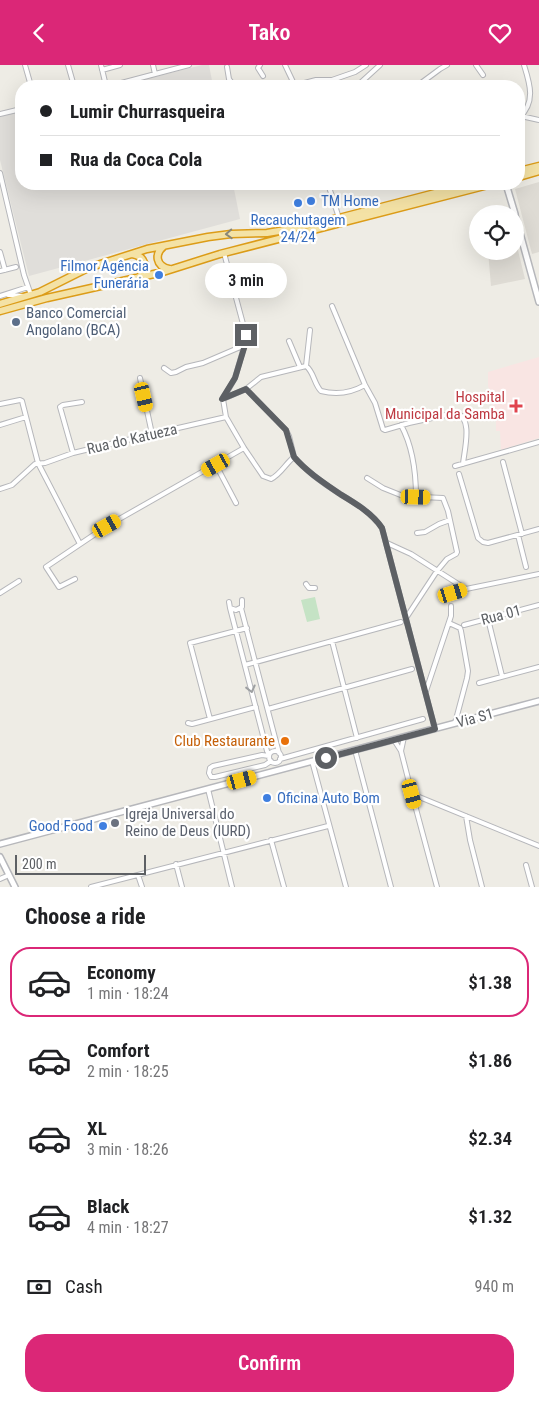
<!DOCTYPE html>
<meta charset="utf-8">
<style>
:root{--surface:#fff;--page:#f2f2f2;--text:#202124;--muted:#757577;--line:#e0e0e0;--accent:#db2777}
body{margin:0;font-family:"Roboto Condensed",sans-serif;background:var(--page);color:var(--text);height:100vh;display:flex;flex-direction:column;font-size:19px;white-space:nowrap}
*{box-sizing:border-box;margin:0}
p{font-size:16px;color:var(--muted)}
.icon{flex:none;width:28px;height:28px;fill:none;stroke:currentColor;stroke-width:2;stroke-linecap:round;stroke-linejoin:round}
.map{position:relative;height:822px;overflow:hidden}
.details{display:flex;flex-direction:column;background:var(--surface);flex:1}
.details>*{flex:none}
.banner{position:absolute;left:15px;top:15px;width:510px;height:110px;border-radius:20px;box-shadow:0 5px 20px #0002;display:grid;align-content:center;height:110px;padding:0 25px;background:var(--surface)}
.tools{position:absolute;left:469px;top:140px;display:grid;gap:10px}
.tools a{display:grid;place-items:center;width:55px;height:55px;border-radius:50%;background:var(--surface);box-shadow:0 5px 20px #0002;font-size:25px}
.scale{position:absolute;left:15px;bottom:12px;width:131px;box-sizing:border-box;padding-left:5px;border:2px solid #5d6064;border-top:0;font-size:14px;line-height:18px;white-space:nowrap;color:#5d6064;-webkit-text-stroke:4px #fff;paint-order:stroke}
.end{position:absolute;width:22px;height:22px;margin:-11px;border:6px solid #5d6064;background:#fff;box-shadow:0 0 0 2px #fff}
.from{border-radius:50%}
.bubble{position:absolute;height:35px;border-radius:18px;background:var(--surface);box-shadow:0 5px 20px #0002;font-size:16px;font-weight:600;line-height:35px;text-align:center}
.car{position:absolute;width:15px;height:30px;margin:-15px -8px;border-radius:6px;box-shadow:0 0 4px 1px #0007;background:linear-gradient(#f5c518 24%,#345 0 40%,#f5c518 0 76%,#345 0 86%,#f5c518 0)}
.banner b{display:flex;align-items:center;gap:18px;height:48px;font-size:19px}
.banner b+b{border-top:1px solid var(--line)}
.banner i{width:12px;height:12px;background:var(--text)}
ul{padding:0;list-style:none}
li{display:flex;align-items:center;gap:15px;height:70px;margin:0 10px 8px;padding:0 15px;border:2px solid transparent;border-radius:20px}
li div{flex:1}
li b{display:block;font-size:19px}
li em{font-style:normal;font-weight:600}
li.active{border-color:var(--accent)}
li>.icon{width:45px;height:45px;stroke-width:1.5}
h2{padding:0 25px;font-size:22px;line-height:60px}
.pay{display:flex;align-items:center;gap:12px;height:55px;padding:0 25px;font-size:19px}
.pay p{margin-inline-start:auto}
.cta{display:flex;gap:10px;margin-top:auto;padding:10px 25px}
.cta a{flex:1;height:58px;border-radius:20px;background:var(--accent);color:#fff;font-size:20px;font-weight:600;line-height:58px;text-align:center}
header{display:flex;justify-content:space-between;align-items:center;height:65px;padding:0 25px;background:var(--accent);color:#fff;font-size:22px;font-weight:600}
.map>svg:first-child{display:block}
</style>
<header><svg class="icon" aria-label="back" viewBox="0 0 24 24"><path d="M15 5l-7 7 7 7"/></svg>Tako<svg class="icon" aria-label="heart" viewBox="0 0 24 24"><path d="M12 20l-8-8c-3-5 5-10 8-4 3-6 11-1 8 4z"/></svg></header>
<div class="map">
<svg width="539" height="822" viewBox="0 0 539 822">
<rect width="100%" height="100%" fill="#eeece5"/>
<path fill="#e0deda" d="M202,0H209L213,21H119Z
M21,46V119H233L240,154L29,211L0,95V52Z"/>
<path fill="#dedbd4" d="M539,117V187L532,189L515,124Z
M515,173L525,214L491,221L488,186H515Z"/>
<path fill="#f9e5e3" d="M539,292V373L501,385L500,366H496V345L493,344L491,337L493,335L488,321V307Z"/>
<path fill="#c5e3c5" d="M315,532L320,554L307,557L301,535Z"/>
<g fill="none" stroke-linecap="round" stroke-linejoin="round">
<g stroke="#b6b7bb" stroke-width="6">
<path id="minor" d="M25,0L31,21
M68,0L74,21
M101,0L106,21
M153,0L155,9
M260,0L258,3L263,11
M285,0L295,21
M476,0L483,10
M227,2L229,14L234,21
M102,5L120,0
M110,21L189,0
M293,21L316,15H332L355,7L366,0
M357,21L380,0
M417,21L440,4L447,0
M0,49L21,44
M521,51L539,55
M519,53C536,37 530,19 524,0
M0,108L24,210L31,230
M328,119L339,153
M0,187L5,205
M224,188L246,270V275L235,313L223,334L226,352L244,383L263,411L271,414C281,409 286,398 294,392C307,407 324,419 340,429C355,438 372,448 382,463L435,664
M0,206L16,202
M8,230L24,231
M0,231L28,222
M332,241L365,320L375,338L383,364L385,365L409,358L455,348C474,351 464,386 463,399
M289,276L300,302
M306,301L310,265
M164,303L171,308L176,307L186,302L203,298L245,280
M140,313L152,369
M246,324L286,365L289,371L294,392
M223,334L246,324L261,312L306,301C314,307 314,319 321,326C336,330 351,328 365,320
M0,339L20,335L22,336L38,398L80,479
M0,360L26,352
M401,360C413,382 416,407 416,432
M73,388L60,342L63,340L82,337
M503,397L522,469
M216,400L236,438
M455,401L539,377
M459,409L478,473L483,477L488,478L539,464
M367,413L383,423L403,431L443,433L448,446L457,487L456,489L447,494L437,506L406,553
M0,424L12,420L35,399L45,398L73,388L152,369L226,352
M417,468L425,467L439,459L450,455
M518,470L526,502
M387,478L411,489L466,524
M75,514L59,522L46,502L107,461L244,383
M306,519L309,523H315
M0,528L19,516
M453,528L466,524L539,509
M229,537L230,543L236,545L242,542V535
M230,543L267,686L269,689
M241,543L279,688
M488,554L502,611
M449,558L460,563L461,566L468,606L467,613L455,658
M464,560L539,540
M332,576L357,673
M245,600L401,557
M479,618L539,602
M426,626L451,551V541
M268,644L412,604
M210,654L190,578L247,563
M188,658L192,659L256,642
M394,675L401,686L412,729L437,822
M355,685L391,822
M401,686L404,672
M269 692a6 6 0 1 1 12 0a6 6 0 1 1-12 0Z
M269,691L262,690L213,701L210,703L209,708L211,712H215L265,700L271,696
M280,694L423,654
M312,696L346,822
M208,724L232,822
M412,729L539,781
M466,751L470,775L482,822
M271,775L284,822
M176,799L182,822
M526,800L532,822
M138,810L142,822
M0,814L9,810
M91,822L328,761"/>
</g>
<g stroke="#b6b7bb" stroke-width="8">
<path id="tertiary" d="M506,119L515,149
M515,150L539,237
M0,779L539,636
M0,792L15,822"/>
</g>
<g stroke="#dc9c18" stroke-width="9">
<path id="trunk" d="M519,106L539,101
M519,112L539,106
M164,181C154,189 156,201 169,204
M132,189C145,191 149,203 139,212
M0,239L40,227L88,203L147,184L208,172L231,169L267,168L285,165L339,153L470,119
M0,246L47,233L163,207L220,189L492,119"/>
</g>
<use href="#minor" stroke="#fff" stroke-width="4"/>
<use href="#tertiary" stroke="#fff" stroke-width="5"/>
<use href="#trunk" stroke="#f4e2a5" stroke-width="6"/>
</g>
<defs><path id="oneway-chevron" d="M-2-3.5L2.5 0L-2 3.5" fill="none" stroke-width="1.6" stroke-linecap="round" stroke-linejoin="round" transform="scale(1.25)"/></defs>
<use stroke="#8a8778" href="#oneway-chevron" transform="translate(229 169) rotate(177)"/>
<use stroke="#9ea0a2" href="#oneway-chevron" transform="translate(251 624) rotate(76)"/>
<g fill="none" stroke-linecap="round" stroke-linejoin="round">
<path stroke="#5d6064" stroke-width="6" d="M246,270L245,280L235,313L222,334L246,324L286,365L294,392C307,407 324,418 340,429C355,438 372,448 382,463L435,664L326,693"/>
</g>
<g fill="#3f7fe0" stroke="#fff" stroke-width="2">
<circle cx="311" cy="136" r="5"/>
<circle cx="298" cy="138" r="5"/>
<circle cx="159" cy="210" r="5"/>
<circle cx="267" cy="733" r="5"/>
<circle cx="103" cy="761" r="5"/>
</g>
<circle fill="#5c6f8a" stroke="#fff" stroke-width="2" cx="16" cy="257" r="5"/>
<path fill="#e0444e" stroke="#fff" stroke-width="2" d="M513.5 333.5h5v5h5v5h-5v5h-5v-5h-5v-5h5z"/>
<circle fill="#e8710a" stroke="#fff" stroke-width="2" cx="285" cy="676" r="5"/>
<circle fill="#6b7280" stroke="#fff" stroke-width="2" cx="115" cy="758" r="5"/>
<g text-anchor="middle" stroke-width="4.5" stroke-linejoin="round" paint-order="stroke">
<g font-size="15" fill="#366cbe" stroke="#fff" text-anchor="start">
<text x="321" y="141">TM Home</text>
<text x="298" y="160" text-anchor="middle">Recauchutagem<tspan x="298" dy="17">24/24</tspan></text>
<text x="149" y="206" text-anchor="end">Filmor Agência<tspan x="149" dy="17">Funerária</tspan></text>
<text x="277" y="738">Oficina Auto Bom</text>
<text x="93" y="766" text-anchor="end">Good Food</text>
</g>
<g font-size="15" fill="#4e5e75" stroke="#fff" text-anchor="start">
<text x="26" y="253">Banco Comercial<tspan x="26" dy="17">Angolano (BCA)</tspan></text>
</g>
<g font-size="15" fill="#be3a42" stroke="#fff" text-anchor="end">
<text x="505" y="337">Hospital<tspan x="505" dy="17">Municipal da Samba</tspan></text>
</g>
<g font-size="15" fill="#5d6064" stroke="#fff">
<text transform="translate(132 374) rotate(-13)" y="5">Rua do Katueza</text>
<text transform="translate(501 550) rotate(-15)" y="5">Rua 01</text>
<text transform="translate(475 653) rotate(-15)" y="5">Via S1</text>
</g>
<g font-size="15" fill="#c56008" stroke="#fff" text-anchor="end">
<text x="275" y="681">Club Restaurante</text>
</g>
<g font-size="15" fill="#5b616d" stroke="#fff" text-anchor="start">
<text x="125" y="754">Igreja Universal do<tspan x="125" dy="17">Reino de Deus (IURD)</tspan></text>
</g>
</g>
</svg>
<div class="tools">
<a><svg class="icon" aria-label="locate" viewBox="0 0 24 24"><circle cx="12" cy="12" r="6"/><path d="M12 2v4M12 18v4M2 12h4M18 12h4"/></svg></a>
</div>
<div class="scale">200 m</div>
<i class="end from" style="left:326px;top:693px"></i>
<i class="end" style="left:246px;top:270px"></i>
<div class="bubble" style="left:205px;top:198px;width:82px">3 min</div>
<i class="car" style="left:144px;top:332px;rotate:167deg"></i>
<i class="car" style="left:216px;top:400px;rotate:241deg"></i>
<i class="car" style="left:416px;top:432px;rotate:92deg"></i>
<i class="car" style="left:107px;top:461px;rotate:61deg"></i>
<i class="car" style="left:453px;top:528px;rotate:73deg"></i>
<i class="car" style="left:242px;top:715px;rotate:75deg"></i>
<i class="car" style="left:412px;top:729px;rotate:165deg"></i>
<div class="banner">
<b><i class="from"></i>Lumir Churrasqueira</b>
<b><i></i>Rua da Coca Cola</b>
</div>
</div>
<section class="details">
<h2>Choose a ride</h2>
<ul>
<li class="active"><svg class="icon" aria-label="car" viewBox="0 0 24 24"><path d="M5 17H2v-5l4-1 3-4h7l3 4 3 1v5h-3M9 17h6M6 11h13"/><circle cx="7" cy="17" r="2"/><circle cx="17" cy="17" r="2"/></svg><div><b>Economy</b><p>1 min · 18:24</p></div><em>$1.38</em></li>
<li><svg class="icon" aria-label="car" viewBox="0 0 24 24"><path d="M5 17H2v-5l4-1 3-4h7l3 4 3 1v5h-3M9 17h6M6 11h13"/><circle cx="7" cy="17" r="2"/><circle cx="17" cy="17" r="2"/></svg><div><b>Comfort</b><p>2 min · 18:25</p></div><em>$1.86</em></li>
<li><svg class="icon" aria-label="car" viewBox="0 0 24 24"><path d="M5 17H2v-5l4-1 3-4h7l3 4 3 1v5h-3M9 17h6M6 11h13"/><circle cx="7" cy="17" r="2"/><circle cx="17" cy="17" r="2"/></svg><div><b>XL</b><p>3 min · 18:26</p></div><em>$2.34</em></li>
<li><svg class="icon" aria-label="car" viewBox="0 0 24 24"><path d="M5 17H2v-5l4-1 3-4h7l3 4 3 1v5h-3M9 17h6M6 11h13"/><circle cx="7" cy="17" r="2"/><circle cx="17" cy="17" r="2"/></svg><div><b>Black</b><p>4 min · 18:27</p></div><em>$1.32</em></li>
</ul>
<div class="pay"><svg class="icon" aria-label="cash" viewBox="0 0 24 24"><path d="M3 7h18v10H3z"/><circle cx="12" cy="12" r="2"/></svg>Cash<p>940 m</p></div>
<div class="cta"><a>Confirm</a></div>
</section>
